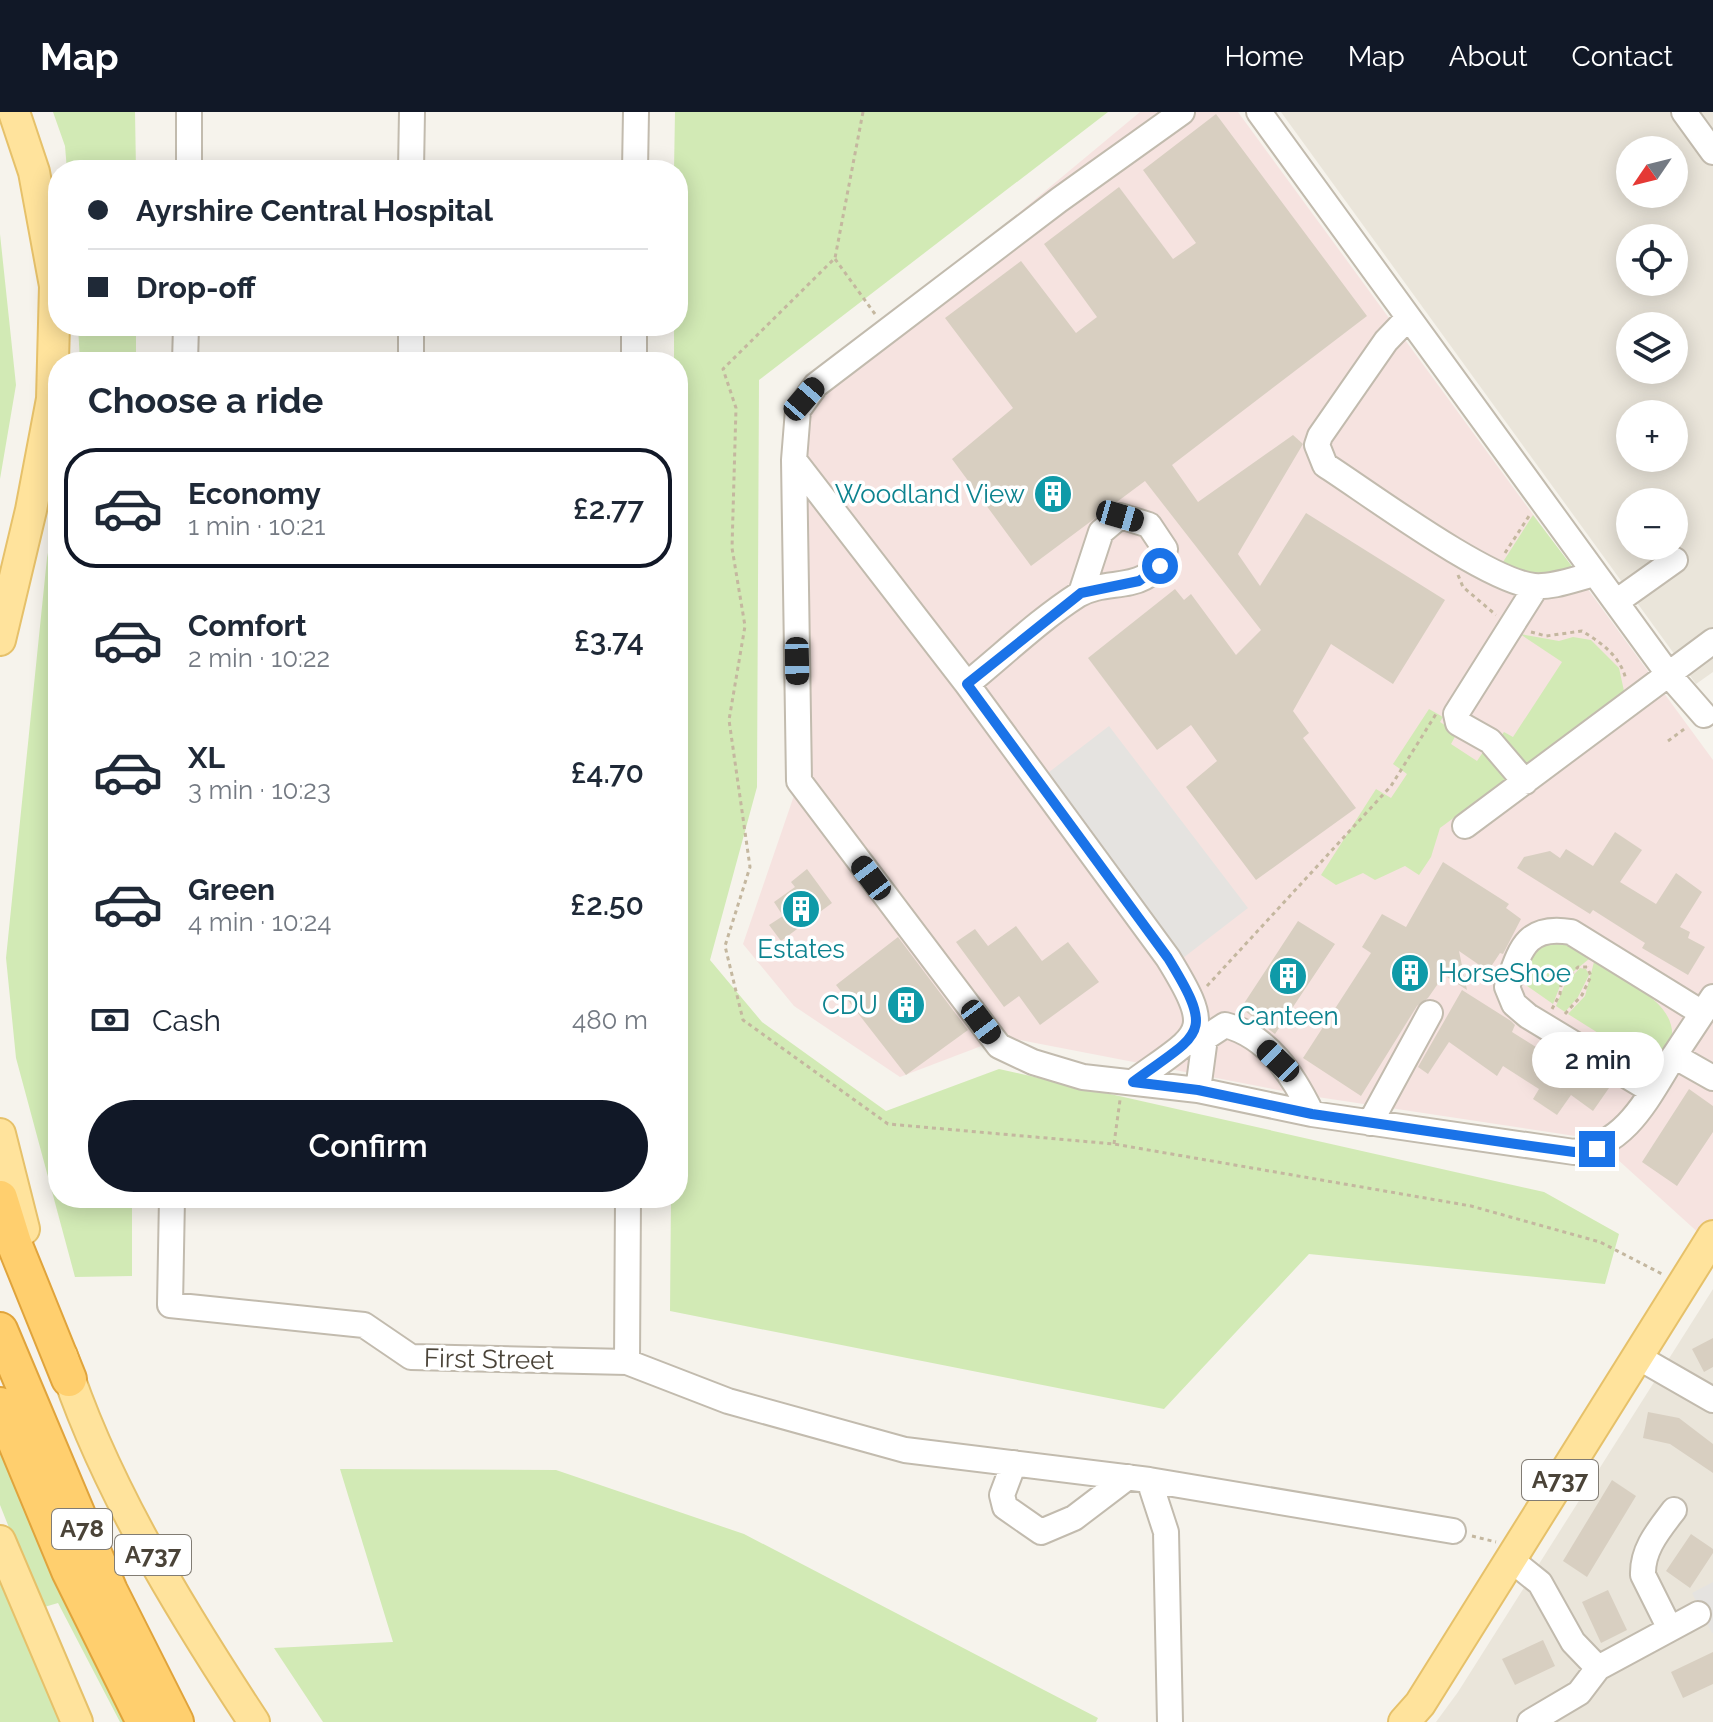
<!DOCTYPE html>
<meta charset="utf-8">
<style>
:root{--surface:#fff;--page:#f6f6f7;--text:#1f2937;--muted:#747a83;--line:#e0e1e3;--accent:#111827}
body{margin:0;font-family:Raleway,sans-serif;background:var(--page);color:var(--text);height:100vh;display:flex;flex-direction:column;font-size:30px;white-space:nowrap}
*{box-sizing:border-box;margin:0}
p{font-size:26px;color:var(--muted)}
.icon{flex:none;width:44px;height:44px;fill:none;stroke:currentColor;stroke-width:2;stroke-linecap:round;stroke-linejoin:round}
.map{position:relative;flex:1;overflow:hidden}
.drawer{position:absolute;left:48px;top:240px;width:640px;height:856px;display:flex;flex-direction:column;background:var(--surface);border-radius:32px;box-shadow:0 4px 20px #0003}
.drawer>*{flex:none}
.hud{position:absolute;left:48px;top:48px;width:640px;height:176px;border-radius:32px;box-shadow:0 4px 20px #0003;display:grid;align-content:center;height:176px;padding:0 40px;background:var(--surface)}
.needle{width:52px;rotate:235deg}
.controls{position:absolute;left:1616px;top:24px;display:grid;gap:16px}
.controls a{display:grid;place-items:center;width:72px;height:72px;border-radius:50%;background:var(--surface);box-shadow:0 4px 20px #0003;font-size:40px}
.end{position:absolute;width:36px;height:36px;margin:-18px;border:10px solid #1a73e8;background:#fff;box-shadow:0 0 0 4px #fff}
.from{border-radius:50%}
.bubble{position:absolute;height:56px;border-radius:28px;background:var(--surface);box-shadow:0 4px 20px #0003;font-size:26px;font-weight:600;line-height:56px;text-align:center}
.car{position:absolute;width:24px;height:48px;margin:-24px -12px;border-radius:10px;box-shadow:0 0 6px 2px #0007;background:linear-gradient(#222 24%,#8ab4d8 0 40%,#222 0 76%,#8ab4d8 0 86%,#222 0)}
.hud b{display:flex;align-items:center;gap:28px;height:76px;font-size:30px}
.hud b+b{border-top:2px solid var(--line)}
.hud i{width:20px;height:20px;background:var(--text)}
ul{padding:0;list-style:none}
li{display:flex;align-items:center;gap:24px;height:120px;margin:0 16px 12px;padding:0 24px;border:4px solid transparent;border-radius:32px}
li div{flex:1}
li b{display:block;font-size:30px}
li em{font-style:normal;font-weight:600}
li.on{border-color:var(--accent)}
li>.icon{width:72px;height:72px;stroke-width:1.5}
h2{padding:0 40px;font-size:36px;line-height:96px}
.pay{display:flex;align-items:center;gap:20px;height:88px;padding:0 40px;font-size:30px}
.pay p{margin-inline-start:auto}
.button{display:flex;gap:16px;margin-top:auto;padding:16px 40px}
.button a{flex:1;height:92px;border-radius:48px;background:var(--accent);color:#fff;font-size:32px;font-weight:600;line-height:92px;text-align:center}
header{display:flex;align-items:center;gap:48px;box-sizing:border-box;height:112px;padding:0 40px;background:var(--accent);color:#fff}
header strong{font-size:38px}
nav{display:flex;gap:44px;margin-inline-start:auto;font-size:28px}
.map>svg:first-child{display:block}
</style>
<header>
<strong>Map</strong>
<nav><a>Home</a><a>Map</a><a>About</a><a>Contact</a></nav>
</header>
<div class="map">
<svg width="1713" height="1610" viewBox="0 0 1713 1610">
<rect width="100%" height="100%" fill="#f6f3ec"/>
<path fill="#eae5da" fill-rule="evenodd" d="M1281,0H1713V560L1696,572ZM1630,38H1674V82H1630ZM1630,126H1674V170H1630ZM1630,214H1674V258H1630ZM1630,302H1674V346H1630ZM1630,390H1674V434H1630Z
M1713,1177V1610H1436L1458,1580Z"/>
<path fill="#f6e3e0" d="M1140,0H1238L1713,648V1134L1595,1027L1304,983L1005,925L900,965L794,894L743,832L799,669V284Z"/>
<path fill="#d2eab5" d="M53,0H135L136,58H67L65,34Z
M675,0H1108L759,268L757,675L710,848L762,910L886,999L999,957L1544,1080L1619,1122L1605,1172L1309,1142L1164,1297L670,1199L671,1086H678V250H674V214H678V58H674Z
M0,122L16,273L0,367Z
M78,214H136V250H80Z
M58,387V1086H132V1164L75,1165L16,946L6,846L47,446Z
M1533,403L1577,461L1541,464L1501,453Z
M1520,522L1559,529L1573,525L1591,528L1619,556L1624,579L1521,658L1498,628L1504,620L1513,625L1562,550Z
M1429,597L1443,605L1440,610L1457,621L1451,632L1477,649L1485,637L1506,661V667L1440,716L1431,745L1419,763L1405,754L1375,768L1363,761L1336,773L1321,763L1376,677L1391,686L1407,662L1393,652Z
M1558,828L1589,847L1562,869L1553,892L1517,867C1528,849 1535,829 1558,828Z
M1594,850C1621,868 1676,888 1672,926C1671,939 1661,948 1649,953L1568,902L1585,884Z
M1580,856L1586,857L1589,863L1578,885L1565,900L1556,894L1565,872Z
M0,1333L131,1610H120L58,1491L41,1496L0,1393Z
M340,1357L556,1358L744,1422L1098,1606L1096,1610H323L274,1536L393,1530Z
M0,1471L62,1610H0Z"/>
<path fill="#e5e3e0" d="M1109,614L1248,796L1183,846L1044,664Z
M1713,1470V1521H1712L1692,1481Z"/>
<path fill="#d8cfc1" d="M1216,2L1367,204L1172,353L1198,390L1293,323L1303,332L1238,442L1260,474L1306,401L1445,488L1393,572L1331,532L1293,599L1309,621L1303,626L1356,696L1256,768L1186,675L1217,649L1191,613L1157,638L1088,546L1175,477L1184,488L1191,482L1236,543L1261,518L1145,369L1031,454L952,347L1013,296L945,206L1021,149L1076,221L1097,205L1044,132L1119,75L1173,147L1196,131L1143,58Z
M1615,720L1642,738L1620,770L1656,792L1676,761L1702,780L1680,815L1690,820L1688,826L1705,835L1688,863L1642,836L1645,831L1593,798L1590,802L1517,756L1524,745L1550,739L1560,746L1566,737L1593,754Z
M1443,750L1509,792L1506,796L1521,807L1503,842L1500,841L1488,859L1459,839L1467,878L1444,863L1428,886L1417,894L1361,984L1303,946L1371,841L1362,835L1382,802L1406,815Z
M807,757L832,791L781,829L769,813L783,804L774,790L795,775L791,770Z
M1298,809L1335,832L1275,922L1241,896Z
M1016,814L1042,849L1068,830L1099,870L1040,913L1019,884L1004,895L956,830L975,817L988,834Z
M898,825L968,918L906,963L836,873Z
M1462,878L1511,909L1515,913L1512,920L1563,952L1566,947L1609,976L1593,999L1571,983L1557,1003L1533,987L1539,977L1503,954L1497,964L1449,930L1428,962L1418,955Z
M1689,977L1713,994V1020L1677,1074L1642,1050Z
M1713,1226V1255L1704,1260L1692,1237Z
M1648,1300L1679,1306L1713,1332V1361L1670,1332L1643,1326Z
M1612,1368L1636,1384L1587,1465L1563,1449Z
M1691,1422L1713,1437V1441L1690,1476L1666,1459Z
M1608,1478L1627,1518L1601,1531L1582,1490Z
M1543,1528L1555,1554L1515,1573L1502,1547Z
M1713,1540V1572L1683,1586L1671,1560Z"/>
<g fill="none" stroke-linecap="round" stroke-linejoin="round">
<g stroke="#c2bbae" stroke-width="28">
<path id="minor" d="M1182,0L1059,88L816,273L798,298L794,348L799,669L999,934L1033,950L1083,965L1198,978L1312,1002L1574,1040C1627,1033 1648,985 1674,944L1713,966
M1259,0L1669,563L1704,603
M1684,0L1713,40
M189,58V0
M411,58L412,0
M635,58L636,0
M1407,207L1386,229L1320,324L1317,333L1325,353C1370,382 1487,469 1534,474C1553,476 1577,466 1595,462
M185,250L186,214
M411,250V214
M634,250V214
M794,348L967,572L1168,846C1216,924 1201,920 1133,970
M1616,490L1675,448
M967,572C1003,543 1039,508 1078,483C1110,464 1150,485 1165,437L1149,413L1120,404L1101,420L1081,481
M1525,670L1490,629L1458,611L1456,602L1536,475
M1465,714L1713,529
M1674,944L1713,885
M1198,978L1205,926L1225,913C1268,924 1293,963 1312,1002
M1652,979L1528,904L1514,892L1507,875C1520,839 1525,812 1571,820L1702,901
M1370,1011L1430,901
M172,1086L170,1193L364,1213L411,1245L627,1250L728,1289L905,1338L1149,1368L1166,1420L1170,1610
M1638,1245L1713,1288
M627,1250L628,1086
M1014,1351L1002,1383L1005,1395L1041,1420L1074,1406L1128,1365
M1149,1368L1453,1419
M1510,1447L1540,1471L1573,1530L1598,1556
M1670,1517L1643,1463C1642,1437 1659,1418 1674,1398
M1530,1610L1579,1581L1598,1556L1698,1502"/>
</g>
<g stroke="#e6c16a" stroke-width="34">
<path id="major" d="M0,528L31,398L52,287L55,174L34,60L14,0
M0,1022L24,1117
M62,1244C102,1371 181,1499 254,1610
M0,1429L77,1610
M1404,1610L1420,1592L1713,1124"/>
</g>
<g stroke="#e0a43c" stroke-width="38">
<path id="highway" d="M0,1086L14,1131L69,1267
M0,1218L110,1479L176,1610
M0,1293L69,1459L144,1610"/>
</g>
<path stroke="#c4b79f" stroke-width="3" stroke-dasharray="4 4" stroke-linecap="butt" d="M863,0L835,146L723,257L736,296L732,436L745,514L729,608L750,755L725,834L743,908L888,1012L1114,1032L1471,1094L1600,1130L1662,1162
M835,147L875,202
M1505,441L1529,404
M1458,463L1463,475L1496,503
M1531,520L1546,524L1582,519C1602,531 1621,545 1626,568
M1668,629L1687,615
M1207,874L1391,674L1436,602
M1552,897L1560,882L1561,873L1578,855H1587
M1565,902L1582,883L1591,864L1587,855
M1114,1032L1120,988
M1472,1424L1496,1430"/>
<use href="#minor" stroke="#fff" stroke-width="24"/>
<use href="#major" stroke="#ffe39c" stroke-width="30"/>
<use href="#highway" stroke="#ffcf6e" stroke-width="34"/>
</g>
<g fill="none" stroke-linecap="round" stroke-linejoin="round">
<path stroke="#1a73e8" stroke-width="10" d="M1160,454L1139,469L1081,481L967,572L1168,846C1216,924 1201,920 1133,970L1198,978L1312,1002L1516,1032L1574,1040L1597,1037"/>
</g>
<defs>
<g id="building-disc" transform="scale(2)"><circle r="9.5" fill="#0f9aa8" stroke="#fff"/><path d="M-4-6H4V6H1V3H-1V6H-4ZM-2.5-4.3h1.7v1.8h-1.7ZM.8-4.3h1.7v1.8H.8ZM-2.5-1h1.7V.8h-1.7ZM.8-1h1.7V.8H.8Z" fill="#fff"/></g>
</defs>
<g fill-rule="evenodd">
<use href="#building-disc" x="1053" y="382"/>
<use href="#building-disc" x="801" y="797"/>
<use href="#building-disc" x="1410" y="861"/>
<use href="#building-disc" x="1288" y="864"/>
<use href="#building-disc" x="906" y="893"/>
</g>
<g text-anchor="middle" stroke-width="7" stroke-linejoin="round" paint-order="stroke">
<g fill="#fff" stroke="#817c74" stroke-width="2">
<rect x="1522" y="1348" width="76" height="40" rx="6"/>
<rect x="52" y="1397" width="60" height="40" rx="6"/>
<rect x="115" y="1423" width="76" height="40" rx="6"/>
</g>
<g font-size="24" font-weight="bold" fill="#4b4439">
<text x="1560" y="1376">A737</text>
<text x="82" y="1425">A78</text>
<text x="153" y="1451">A737</text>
</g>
<g font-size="26" fill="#0d838f" stroke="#fff" text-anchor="end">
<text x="1025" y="391">Woodland View</text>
<text x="801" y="846" text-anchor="middle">Estates</text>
<text x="1438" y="870" text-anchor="start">HorseShoe</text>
<text x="878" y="902">CDU</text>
<text x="1288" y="913" text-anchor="middle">Canteen</text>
</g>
<g font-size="26" fill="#4b4439" stroke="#fff">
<text transform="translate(489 1247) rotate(1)" y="9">First Street</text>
</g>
</g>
</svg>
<div class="controls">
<a><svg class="needle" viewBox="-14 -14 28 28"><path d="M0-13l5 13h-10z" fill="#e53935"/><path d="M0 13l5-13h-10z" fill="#747a83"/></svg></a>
<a><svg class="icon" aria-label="locate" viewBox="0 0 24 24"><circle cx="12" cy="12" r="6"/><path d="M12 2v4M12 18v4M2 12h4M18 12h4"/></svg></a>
<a><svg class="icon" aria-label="layers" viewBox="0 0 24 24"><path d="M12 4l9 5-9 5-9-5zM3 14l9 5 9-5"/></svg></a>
<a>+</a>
<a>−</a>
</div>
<i class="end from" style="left:1160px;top:454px"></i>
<i class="end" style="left:1597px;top:1037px"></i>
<div class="bubble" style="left:1532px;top:920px;width:132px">2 min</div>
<i class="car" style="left:804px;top:287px;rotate:41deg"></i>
<i class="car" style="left:1120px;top:404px;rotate:106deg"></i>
<i class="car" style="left:797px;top:549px;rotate:179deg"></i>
<i class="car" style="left:871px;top:766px;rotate:323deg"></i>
<i class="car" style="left:981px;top:910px;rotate:143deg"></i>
<i class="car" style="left:1278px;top:949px;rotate:314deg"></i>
<div class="hud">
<b><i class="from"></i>Ayrshire Central Hospital</b>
<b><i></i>Drop-off</b>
</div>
<section class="drawer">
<h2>Choose a ride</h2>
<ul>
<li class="on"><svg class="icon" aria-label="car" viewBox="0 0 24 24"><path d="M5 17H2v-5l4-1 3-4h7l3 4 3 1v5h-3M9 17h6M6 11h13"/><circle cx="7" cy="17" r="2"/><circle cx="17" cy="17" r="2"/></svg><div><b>Economy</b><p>1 min · 10:21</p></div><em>£2.77</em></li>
<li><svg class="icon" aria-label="car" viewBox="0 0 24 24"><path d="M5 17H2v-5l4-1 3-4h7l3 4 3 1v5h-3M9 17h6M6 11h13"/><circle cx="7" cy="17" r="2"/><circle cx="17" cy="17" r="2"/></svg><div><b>Comfort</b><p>2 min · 10:22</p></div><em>£3.74</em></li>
<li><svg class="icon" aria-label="car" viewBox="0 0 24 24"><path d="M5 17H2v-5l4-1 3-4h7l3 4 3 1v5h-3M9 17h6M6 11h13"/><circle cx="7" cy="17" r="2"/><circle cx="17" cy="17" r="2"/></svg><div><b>XL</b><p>3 min · 10:23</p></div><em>£4.70</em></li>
<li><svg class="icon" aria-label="car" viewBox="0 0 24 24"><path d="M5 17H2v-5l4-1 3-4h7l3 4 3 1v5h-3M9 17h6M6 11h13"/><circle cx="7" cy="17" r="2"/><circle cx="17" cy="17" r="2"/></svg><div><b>Green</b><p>4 min · 10:24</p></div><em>£2.50</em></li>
</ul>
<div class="pay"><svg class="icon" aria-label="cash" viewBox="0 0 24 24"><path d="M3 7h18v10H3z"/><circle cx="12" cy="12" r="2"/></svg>Cash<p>480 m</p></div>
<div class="button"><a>Confirm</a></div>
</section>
</div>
